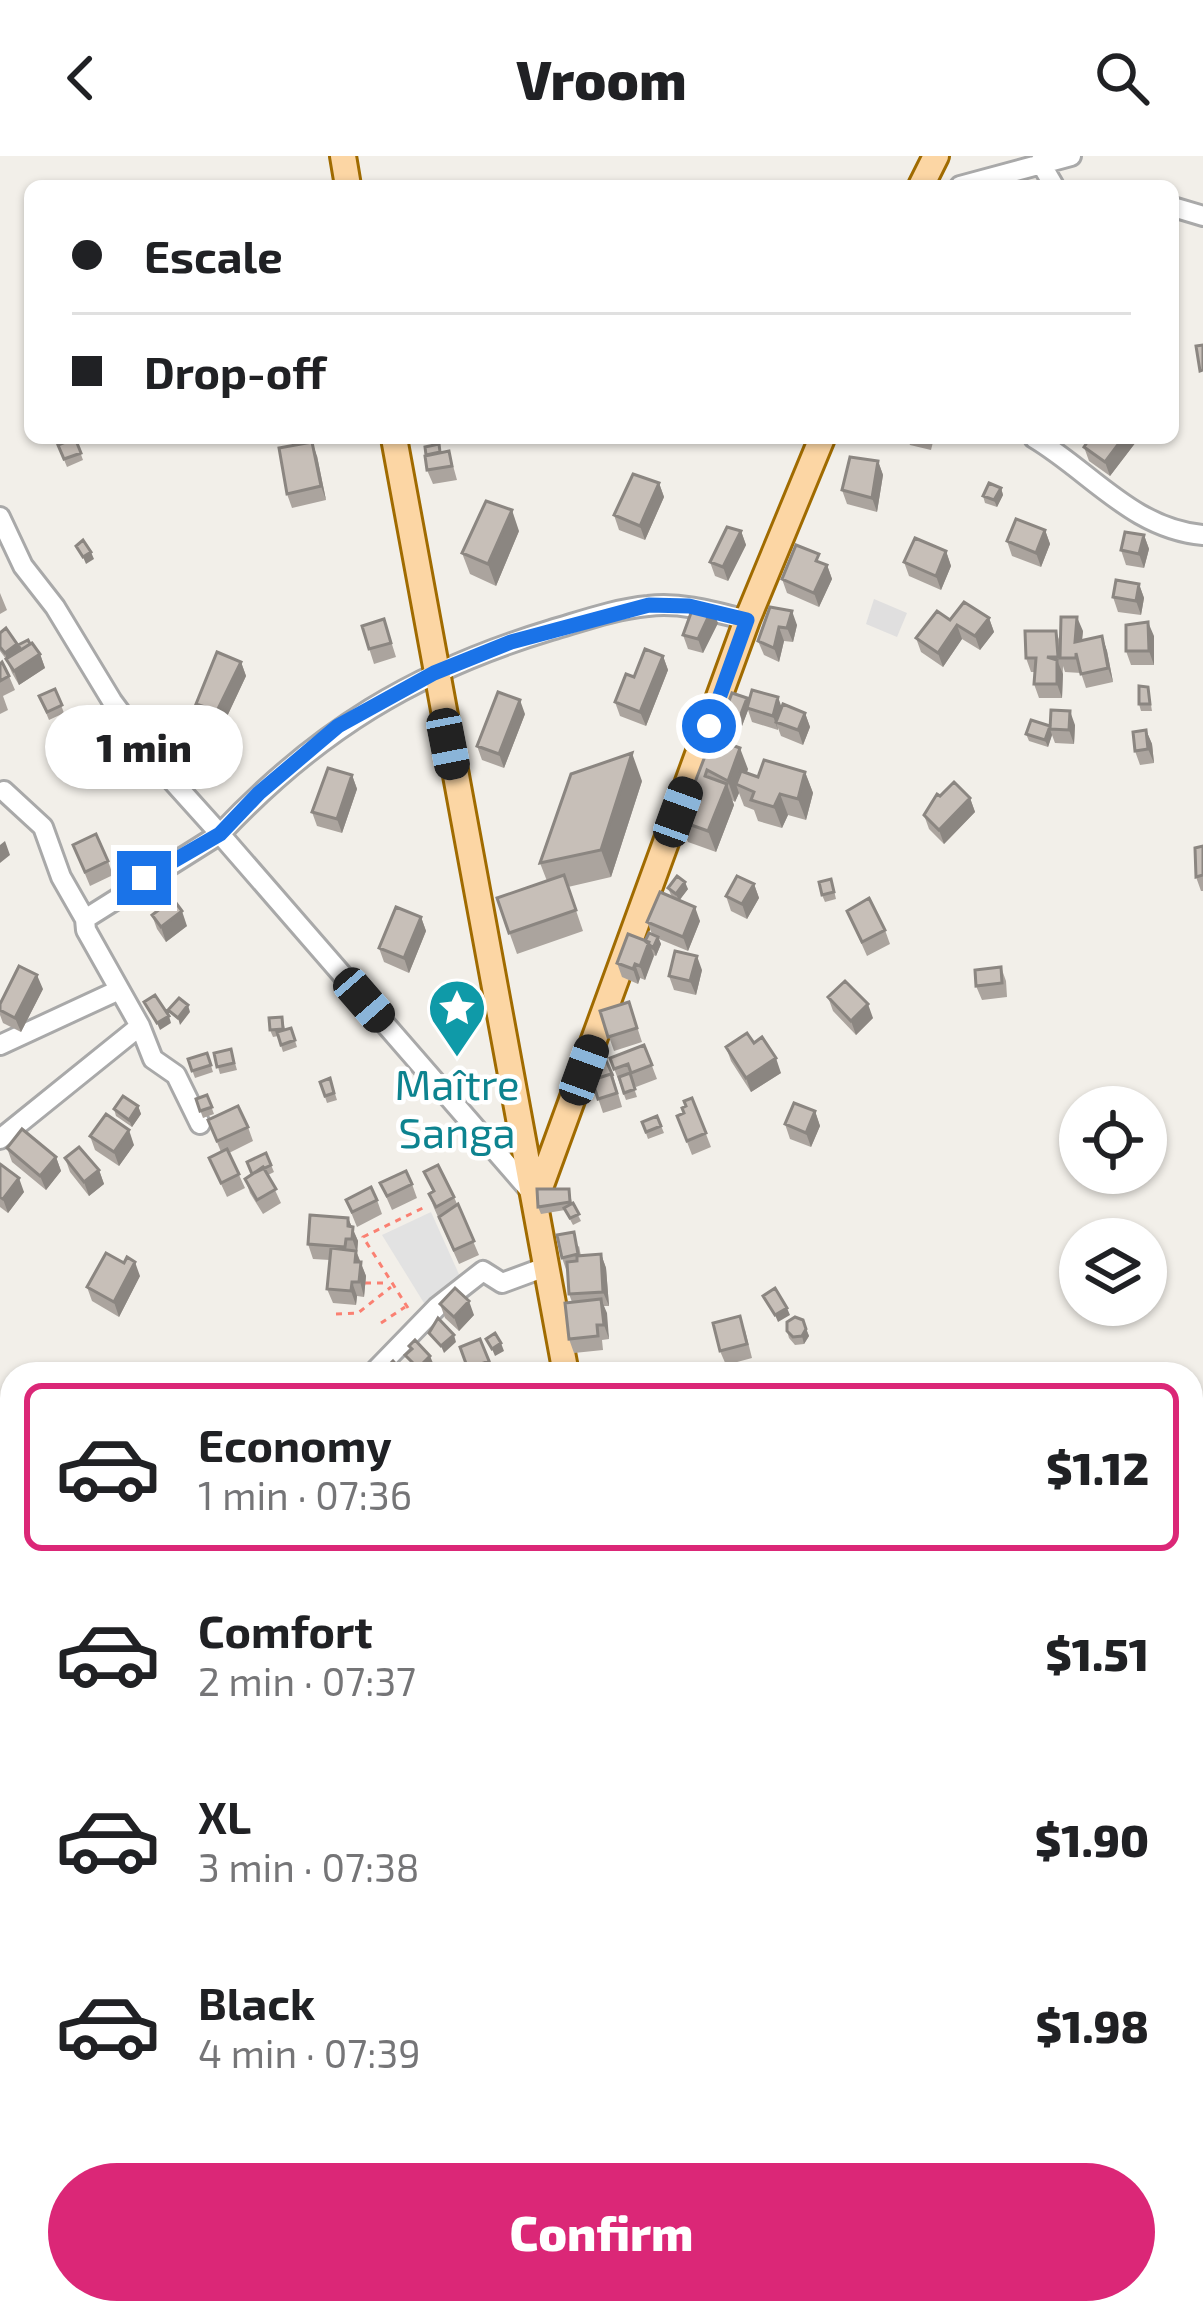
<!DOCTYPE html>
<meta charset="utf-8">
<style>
:root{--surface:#fff;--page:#f6f6f6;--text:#202124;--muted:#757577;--line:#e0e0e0;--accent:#db2777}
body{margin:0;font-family:"Exo 2",sans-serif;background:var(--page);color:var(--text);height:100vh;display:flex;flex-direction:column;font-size:45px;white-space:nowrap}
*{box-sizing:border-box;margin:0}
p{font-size:39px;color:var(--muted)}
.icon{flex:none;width:66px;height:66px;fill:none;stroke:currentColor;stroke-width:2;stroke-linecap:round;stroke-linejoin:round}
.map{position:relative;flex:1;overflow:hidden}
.drawer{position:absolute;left:0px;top:1206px;width:1203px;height:963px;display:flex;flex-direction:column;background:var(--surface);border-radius:36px 36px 0 0;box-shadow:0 3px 9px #0004}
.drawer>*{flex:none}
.guide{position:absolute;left:24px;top:24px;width:1155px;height:264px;border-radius:18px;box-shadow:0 3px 9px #0004;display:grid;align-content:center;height:264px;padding:0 48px;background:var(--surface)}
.controls{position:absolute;left:1059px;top:930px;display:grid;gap:24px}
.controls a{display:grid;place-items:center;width:108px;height:108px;border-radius:50%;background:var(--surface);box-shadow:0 3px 9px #0004;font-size:60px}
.end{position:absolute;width:54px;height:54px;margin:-27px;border:15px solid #1a73e8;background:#fff;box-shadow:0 0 0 6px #fff}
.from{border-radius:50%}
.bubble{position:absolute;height:84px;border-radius:42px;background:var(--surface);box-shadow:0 3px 9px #0004;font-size:39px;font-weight:800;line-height:84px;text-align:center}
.car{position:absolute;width:36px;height:72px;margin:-36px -18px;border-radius:15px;box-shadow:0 0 9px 3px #0007;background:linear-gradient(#222 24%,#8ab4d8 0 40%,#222 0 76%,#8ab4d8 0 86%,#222 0)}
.guide b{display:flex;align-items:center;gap:42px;height:114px;font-size:45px}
.guide b+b{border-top:3px solid var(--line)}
.guide i{width:30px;height:30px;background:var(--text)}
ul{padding:21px 0 0;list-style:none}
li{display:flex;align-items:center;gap:36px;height:168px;margin:0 24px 18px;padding:0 24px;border:6px solid transparent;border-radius:18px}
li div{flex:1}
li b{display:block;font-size:45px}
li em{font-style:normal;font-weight:800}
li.on{border-color:var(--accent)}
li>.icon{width:108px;height:108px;stroke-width:1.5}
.primary-button{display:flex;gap:24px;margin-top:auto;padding:24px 48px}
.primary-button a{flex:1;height:138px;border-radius:72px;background:var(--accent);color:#fff;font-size:48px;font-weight:800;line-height:138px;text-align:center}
header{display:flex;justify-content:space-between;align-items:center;height:156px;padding:0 48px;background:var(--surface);font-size:54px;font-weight:800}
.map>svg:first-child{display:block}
</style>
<header><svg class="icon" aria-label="back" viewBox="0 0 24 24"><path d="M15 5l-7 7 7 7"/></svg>Vroom<svg class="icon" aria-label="search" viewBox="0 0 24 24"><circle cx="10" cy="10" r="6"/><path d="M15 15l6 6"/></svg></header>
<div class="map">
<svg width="1203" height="2167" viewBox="0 0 1203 2167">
<rect width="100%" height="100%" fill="#f2efe9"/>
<path fill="#e0dfdf" d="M874,443L907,457L897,481L866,468Z"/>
<path fill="#88e0be" d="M12,1848V2157H23L8,2167H0V1856Z"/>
<path fill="#e2e2e2" d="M431,1056L462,1125L424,1147L382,1079Z"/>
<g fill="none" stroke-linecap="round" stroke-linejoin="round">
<g stroke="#a9a9a9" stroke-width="24">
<path id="minor" d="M1040,6L1054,30
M960,30L1071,0
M1173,51L1203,60
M1034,282C1091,316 1133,373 1203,379
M0,361L23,410L55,451L112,545L166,618L220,678L85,763L61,721L43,671L4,635
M85,763L86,774L140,870L153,903L176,919L200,968
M0,889L119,834
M0,983L140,870
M531,1036L220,678C317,575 415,515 551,474C582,465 615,453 648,450C682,446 715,456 747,464
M372,1218L437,1151L483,1115L502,1127L548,1110
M1191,1350L1203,1344
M0,1752L12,1768
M357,2157L375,2167"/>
</g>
<g stroke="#a06b00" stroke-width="30">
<path id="major" d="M343,0L348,30
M921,30L936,0
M394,282L566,1218
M537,1040L747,464L822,282
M733,2157L735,2167"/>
</g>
<path stroke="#fa8072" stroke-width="3" stroke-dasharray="6 6" stroke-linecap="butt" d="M365,1127H389
M408,1152L363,1081L427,1050
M336,1158L358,1157L391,1131
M381,1167L405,1151"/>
<use href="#minor" stroke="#fff" stroke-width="18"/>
<use href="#major" stroke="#fcd6a4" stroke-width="24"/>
</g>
<path fill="#aba49e" d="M75,282L83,304L67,311L58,289Z
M907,282H934L931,294L910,289Z
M1090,282H1139L1110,320L1089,305L1084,291Z
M449,295L457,324L433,328L427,314L442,296Z
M317,300L326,344L292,352L287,338Z
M878,305L883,319L877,356L847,348L842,334Z
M659,327L664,341L645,384L619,374L614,359Z
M1001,332L1003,339L997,351L985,347L983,340Z
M1045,374L1050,388L1041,411L1012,400L1007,385Z
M519,375L496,430L470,418L462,397Z
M741,375L746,389L728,425L715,420L710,406Z
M1144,379L1149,393L1144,412L1126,409L1121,394Z
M946,395L951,410L941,434L909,420L904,406Z
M822,407L827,409L832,423L819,451L787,437L782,423Z
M1139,428L1144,442L1141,459L1118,456L1113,441Z
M0,437L7,454L0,458Z
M770,451L797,469L793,486L784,485L779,506L764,499L758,485Z
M989,462L994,476L980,494L962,483L943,511L921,496L916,482L950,464Z
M384,463L396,501L374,508L362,470Z
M718,467L703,497L688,493L683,479Z
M1056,475L1060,486L1083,475L1082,485L1102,480L1107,495L1113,526L1086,532L1081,517L1065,516L1063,510L1062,542H1039L1034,528L1035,516H1031L1026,502Z
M0,477L17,488H30L40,498L45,512L19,529L12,517L6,503L0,495Z
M1154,480V509H1131L1126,495Z
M663,500L668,514L646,570L620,560L615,546L634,521Z
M241,506L246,520L223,569L201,562L196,548Z
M0,508L9,520L15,534L3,540L8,554L0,558Z
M1148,531L1152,555H1141L1139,548Z
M55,533L64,557L49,564L39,540Z
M747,542L749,547L805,557L810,571L803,589L781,580L778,572V574L752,566L748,554L742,570L727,565L724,558Z
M525,558L504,612L482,604L477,590Z
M1075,569L1074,588L1055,587L1052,579L1048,591L1029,585L1026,578L1050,570Z
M1146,574L1152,588L1154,607L1140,609L1135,595Z
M712,582L748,613L747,617L758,621L805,616L813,637L806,664L788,659L782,672L758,665L754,654L744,650L739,637L735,646L732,644L734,649L716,696L688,686L680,665Z
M352,619L357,633L342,677L317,670L312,656Z
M642,625L611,721L568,731L583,775L517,798L497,742L547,725L540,707Z
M940,640L970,642L975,656L944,688L929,673L924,659Z
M73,689L108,705L113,719L90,730Z
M1203,690V735H1201L1196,721Z
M754,728L759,742L747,763L731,755L726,740Z
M833,730L836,743L825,746L822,739Z
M668,732L688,733L679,744L700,765L688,795L659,783L661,788L656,800L653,799L645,824L640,822L638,828L622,821L617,807L652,778L647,766L675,743L671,739Z
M847,755L885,774L890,788L867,800Z
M152,759L187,770L166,786L157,773Z
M421,761L426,775L409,817L384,806L379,792Z
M1001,811L1006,825L1007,841L982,844L976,830Z
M702,814L696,839L674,834L669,820Z
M43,833L21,876L3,867L0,859V848Z
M828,841L873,862L856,879L833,855Z
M629,846L642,886L614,895L600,855Z
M282,861L285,873L291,872L297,891L283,896L278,880L273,881L270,874Z
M644,889L657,923L636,931L631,923L637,941L626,944L610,902Z
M726,891L781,917L751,936L731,905Z
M231,893L237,914L220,918L214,897Z
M207,897L213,916L195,922L188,903Z
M613,920L622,951L603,957L592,924Z
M330,922L337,944L327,947L320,926Z
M207,939L214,958L203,962L196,943Z
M692,942L711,991L692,999L677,960L684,957Z
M138,950L141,958L132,971L116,960L114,953Z
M815,955L820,970L811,991L790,983L785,968Z
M657,960L664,977L648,983L642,966Z
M208,964L248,971L253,985L229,997L245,1032L227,1041L209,1002L221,996Z
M90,980L134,989L119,1010L95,994Z
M7,992L56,1001L61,1015L46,1034L12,1006Z
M266,997L274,1016L268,1019L281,1047L263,1058L250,1037L245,1023L252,1018Z
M65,1002L99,1014L104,1028L89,1040L70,1016Z
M0,1008L24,1036L8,1057L0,1051Z
M424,1016L454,1041L479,1099L459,1108L434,1052L429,1038L433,1036Z
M380,1027L412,1028L417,1042L392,1054Z
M569,1033L572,1047L581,1065L573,1069L565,1054L541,1058L538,1051Z
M346,1044H377L382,1058L357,1071Z
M348,1062L358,1085L357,1097L366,1120L364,1141L357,1140L356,1149L333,1147L327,1133L330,1104L313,1103L308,1088Z
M579,1090L581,1100L601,1098L606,1112L609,1150H604L609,1183L602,1184L603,1194L574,1197L569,1183L572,1146L569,1138L567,1116L562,1102Z
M1080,1100V1118H1074L1071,1111Z
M140,1120L119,1161L92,1145L87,1131Z
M440,1148L474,1159L459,1175L445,1162Z
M803,1164L809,1180L804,1188L795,1189L789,1182L787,1175Z
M745,1174L752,1202L726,1209L720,1195Z
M480,1183L493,1218H470L460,1191Z
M1203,1461V1498L1191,1472Z
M1203,1524V1564L1191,1567V1527Z
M1203,1592V1627L1195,1618L1191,1608V1603Z
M1203,1760V1826L1191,1821V1767L1194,1768Z
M251,2157H274L275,2160L292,2164L293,2167H258Z"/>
<path fill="#8b8681" d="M1123,282H1139L1110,320L1105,306Z
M312,286L317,300L326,344L321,330Z
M878,305L883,319L877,356L872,342Z
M659,327L664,341L645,384L640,370Z
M1001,332L1003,339L997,351L994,344Z
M512,354L519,375L496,430L488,408Z
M1045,374L1050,388L1041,411L1036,397Z
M741,375L746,389L728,425L723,411Z
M1144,379L1149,393L1144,412L1139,398Z
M946,395L951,410L941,434L936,420Z
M91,396L94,403L86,408L83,401Z
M827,409L832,423L819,451L814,437Z
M1139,428L1144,442L1141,459L1136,445Z
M712,453L718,467L703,497L698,483Z
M792,455L797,469L793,486L787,472Z
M1077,461L1083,475L1080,500L1075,486Z
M989,462L994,476L980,494L975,480Z
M1148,466L1154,480V509L1149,495Z
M957,469L962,483L943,511L938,497Z
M779,471L784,485L779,506L774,492Z
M1102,480L1107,495L1113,526L1108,512Z
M17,488L20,495L7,504L5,497Z
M40,498L45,512L19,529L14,515Z
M663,500L668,514L646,570L640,556Z
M1057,504L1063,518L1062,542L1057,528Z
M241,506L246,520L223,569L217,555Z
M778,541L783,555L776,566L778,574L773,560Z
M747,542L750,549L742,570L739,563Z
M520,544L525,558L504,612L499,598Z
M1070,555L1075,569L1074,588L1069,574Z
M805,557L810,571L803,589L798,574Z
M1050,573L1052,579L1048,591L1045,584Z
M1146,574L1152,588L1154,607L1148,593Z
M740,592L748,613L741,631L736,628L739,637L735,646L728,625Z
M632,597L642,625L611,721L601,694Z
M805,616L813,637L806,664L798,643Z
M352,619L357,633L342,677L337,663Z
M727,628L734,649L716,696L708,675Z
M780,638L788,659L782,672L774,651Z
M970,642L975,656L944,688L939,674Z
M5,685L10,699L0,707V689Z
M685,726L688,733L679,745L676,738Z
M754,728L759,742L747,763L742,748Z
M695,751L700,765L688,795L683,781Z
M182,755L187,770L166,786L161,771Z
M421,761L426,775L409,817L404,802Z
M658,781L661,788L656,800L653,792Z
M649,786L654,800L645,824L640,810Z
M697,800L702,814L696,839L690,825Z
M635,808L640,822L638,828L633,813Z
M37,819L43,833L21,876L15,862Z
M868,848L873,862L856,879L851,865Z
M188,849L190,856L180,869L178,862Z
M169,860L171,867L160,874L157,867Z
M776,902L781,917L751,936L746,922Z
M138,950L141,958L132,971L129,964Z
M815,955L820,970L811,991L806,977Z
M129,974L134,989L119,1010L114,996Z
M56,1001L61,1015L46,1034L40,1020Z
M99,1014L104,1028L89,1040L84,1026Z
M19,1022L24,1036L8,1057L3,1043Z
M348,1062L358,1085L357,1097L348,1070Z
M356,1095L366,1120L364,1141L355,1106Z
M601,1098L606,1112L609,1150L603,1136Z
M135,1106L140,1120L119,1161L114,1146Z
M352,1126L357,1140L356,1149L351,1135Z
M601,1143L607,1157L609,1183L604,1169Z
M469,1145L474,1159L459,1175L454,1161Z
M787,1152L790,1159L778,1166L775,1159Z
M806,1173L809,1180L804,1188L802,1180Z
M454,1179L456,1186L444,1197L441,1190Z
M501,1187L504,1195L495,1200L492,1193Z
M430,1200L433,1207L420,1218L418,1212Z
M12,1574V1595L3,1605L0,1589Z
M1203,1936V1946L1195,1955L1192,1948Z"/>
<path fill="#c7bfb8" stroke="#8b8681" stroke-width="3" d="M1203,189V214L1200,215L1196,190Z
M75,282L81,297L64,303L58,289Z
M1090,282H1123L1105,306L1084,291Z
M312,286L321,330L287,338L279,292Z
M439,288L440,296L426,299L425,291Z
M449,295L452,310L427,314L425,300Z
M850,301L878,305L872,342L842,334Z
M633,318L659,327L640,370L614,359Z
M989,327L1001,332L994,344L983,340Z
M486,345L512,354L488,408L462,397Z
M1016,363L1045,374L1036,397L1007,385Z
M727,371L741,375L723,411L710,406Z
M1125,376L1144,379L1139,398L1121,394Z
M915,382L946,395L936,420L904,406Z
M83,384L91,396L83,401L76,390Z
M796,389L819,398L816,405L827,409L814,437L782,423Z
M1116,424L1139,428L1136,445L1113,441Z
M695,446L712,453L698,483L683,479Z
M964,446L989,462L975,480L957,469L938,497L916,482L937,455L950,464Z
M770,451L792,455L787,472L779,471L774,492L758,485Z
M1061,461H1077L1075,486L1102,480L1108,512L1081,518L1076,497V502H1060Z
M384,463L391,487L369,493L362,470Z
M1148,466L1149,495H1126V469Z
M6,472L17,488L5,497L0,491V477Z
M1025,475H1056L1058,501H1047L1057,504V528H1034L1036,502H1026Z
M28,484L30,488L21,494L18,489Z
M32,487L40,498L14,515L6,503Z
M645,493L663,500L640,556L615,546L626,518L634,521Z
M217,496L241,506L217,555L196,548Z
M2,506L9,520L0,525V508Z
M1139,530L1148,531L1150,548H1139Z
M55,533L62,549L47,556L39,540Z
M752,534L778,541L773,560L747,552Z
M498,536L520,544L499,598L477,590Z
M732,537L747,542L739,563L724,558Z
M783,548L805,557L798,574L776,566Z
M1051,554L1070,555L1069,574L1050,573Z
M1031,564L1050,570L1045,584L1026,578Z
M1146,574L1148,593L1135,595L1133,576Z
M712,582L740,592L728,625L707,614L705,620L727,628L708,675L680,665Z
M632,597L601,694L540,707L571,618Z
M764,604L805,616L798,643L780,638L774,651L751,644L754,636L736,628L741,615L758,621Z
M328,612L352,619L337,663L312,656Z
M954,626L970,642L939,674L924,659L937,638L940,640Z
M96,678L108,705L85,716L73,689Z
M1203,690V719L1196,721L1195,692Z
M564,719L576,754L509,777L497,742Z
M677,720L685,726L676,738L668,732Z
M737,720L754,728L742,748L726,740Z
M831,723L834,736L822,739L819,726Z
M660,736L695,751L683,781L647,766Z
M869,742L885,774L862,786L847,755Z
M173,743L182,755L161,771L152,759Z
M396,751L421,761L404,802L379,792Z
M649,777L658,781L653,792L645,785Z
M628,778L649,786L640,810L635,808L633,813L617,807Z
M675,795L697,800L690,825L669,820Z
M19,810L37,819L15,862L0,854V848Z
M1001,811L1002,827L976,830L975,814Z
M845,825L868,848L851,865L828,841Z
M155,839L169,860L157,867L144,846Z
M179,842L188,849L178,862L168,854Z
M629,846L637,872L608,881L600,855Z
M282,861L283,873L270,874L269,862Z
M291,872L295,884L281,889L277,876Z
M747,877L754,887L762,881L776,902L746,922L726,891Z
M644,889L652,909L631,917L628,908L614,913L610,902Z
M231,893L234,907L217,911L214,897Z
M207,897L211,909L192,915L188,903Z
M605,902L613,920L611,918L595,923L589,910Z
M630,917L635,933L624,937L619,921Z
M611,918L617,937L598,943L592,924Z
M330,922L334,937L325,940L320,926Z
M207,939L212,951L200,955L196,943Z
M123,940L138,950L129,964L114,953Z
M692,942L706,977L687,985L677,960L684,957L682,952L686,950L684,945Z
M794,947L815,955L806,977L785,968Z
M238,950L248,971L217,985L208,964Z
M106,958L129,974L114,996L90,980Z
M657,960L661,970L646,976L642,966Z
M22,973L56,1001L40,1020L7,992Z
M79,991L99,1014L84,1026L65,1002Z
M227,993L239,1018L221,1027L209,1002Z
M266,997L271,1009L252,1018L247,1006Z
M0,1008L19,1022L3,1043L0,1041Z
M438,1009L454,1041L436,1051L429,1038L434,1035L424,1016Z
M263,1011L276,1033L257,1044L245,1023Z
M406,1015L412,1028L387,1040L380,1027Z
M371,1031L377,1044L352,1056L346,1044Z
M537,1033H569L570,1046L538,1051Z
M573,1047L579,1058L570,1062L564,1052Z
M458,1048L474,1085L454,1094L439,1061Z
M310,1059L348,1062V1070L353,1071L352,1083H346L345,1091L308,1088Z
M574,1076L578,1098L562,1102L557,1079Z
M331,1092L356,1095L355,1106H361L359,1126H352L351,1135L327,1133Z
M106,1097L124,1107L127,1101L135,1106L114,1146L87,1131Z
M601,1098L603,1136L569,1138L567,1106L577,1105V1100Z
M1071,1100H1080V1111H1071Z
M455,1132L469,1145L454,1161L440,1148Z
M775,1132L787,1152L775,1159L763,1140Z
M601,1143L604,1169H597L598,1180L569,1183L565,1147Z
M740,1160L747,1188L720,1195L713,1167Z
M795,1161L803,1164L806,1173L802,1180L793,1181L787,1175V1166Z
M438,1162L454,1179L441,1190L429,1177Z
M495,1177L501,1187L492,1193L486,1183Z
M480,1183L489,1205L468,1213L460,1191Z
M415,1184L430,1200L418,1212L405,1199L412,1193L409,1190Z
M393,1205L405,1218H386L390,1214L387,1211Z
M1203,1461V1483L1199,1486L1191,1467Z
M1203,1524V1548L1191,1551V1527Z
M3,1554L12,1562V1574L0,1589V1558Z
M1203,1592V1619L1191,1606V1603Z
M1198,1757L1203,1760V1801L1201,1807L1191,1803V1767L1194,1768Z
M1198,1930L1203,1936L1192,1948L1191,1939Z
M68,2157H90L92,2159L84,2167H59Z
M129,2157L140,2167H119Z
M131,2157H150L148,2163L136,2165Z
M185,2157H216L220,2165L216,2167H190Z
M278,2157H280L292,2164L288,2167H266Z
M296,2157H304L309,2161L303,2167H298L292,2161Z
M468,2157H479L485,2167H467L463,2160Z
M628,2157H645L648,2167H632Z
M744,2157H773L776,2167H747Z
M783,2157H814L816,2163L801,2167H786Z
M587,2161L589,2167H572Z"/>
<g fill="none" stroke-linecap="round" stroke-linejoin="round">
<path stroke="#1a73e8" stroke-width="15" d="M144,722L220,678L259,637L338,570L434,517L511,486L649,449L689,450L747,464L709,570"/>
</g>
<defs>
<g id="sight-pin" transform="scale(3)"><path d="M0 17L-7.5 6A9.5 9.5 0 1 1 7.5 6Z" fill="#0f9aa8" stroke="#fff"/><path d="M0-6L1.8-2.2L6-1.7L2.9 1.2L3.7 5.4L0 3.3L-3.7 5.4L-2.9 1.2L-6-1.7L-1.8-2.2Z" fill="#fff"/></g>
</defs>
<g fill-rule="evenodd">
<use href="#sight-pin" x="457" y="852"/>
</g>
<g text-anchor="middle" stroke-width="9" stroke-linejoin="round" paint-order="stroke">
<g font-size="42" fill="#0d838f" stroke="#fff">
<text x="457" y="944">Maître<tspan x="457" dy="48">Sanga</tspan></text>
</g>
</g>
</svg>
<div class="controls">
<a><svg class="icon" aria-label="locate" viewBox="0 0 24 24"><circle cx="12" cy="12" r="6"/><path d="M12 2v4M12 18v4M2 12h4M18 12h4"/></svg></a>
<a><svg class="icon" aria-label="layers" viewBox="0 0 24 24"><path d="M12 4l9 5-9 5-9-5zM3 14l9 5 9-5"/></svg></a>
</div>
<i class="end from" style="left:709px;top:570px"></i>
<i class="end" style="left:144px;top:722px"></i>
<div class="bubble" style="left:45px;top:549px;width:198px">1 min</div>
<i class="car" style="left:448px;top:588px;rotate:169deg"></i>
<i class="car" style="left:678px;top:656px;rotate:20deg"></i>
<i class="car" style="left:364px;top:844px;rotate:139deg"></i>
<i class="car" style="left:584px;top:914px;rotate:20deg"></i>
<div class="guide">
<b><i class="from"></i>Escale</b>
<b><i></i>Drop-off</b>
</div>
<section class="drawer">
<ul>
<li class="on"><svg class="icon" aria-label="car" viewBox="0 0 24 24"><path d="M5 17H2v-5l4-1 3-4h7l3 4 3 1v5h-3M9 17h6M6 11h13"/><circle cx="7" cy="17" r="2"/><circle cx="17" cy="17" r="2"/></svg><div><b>Economy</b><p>1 min · 07:36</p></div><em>$1.12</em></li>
<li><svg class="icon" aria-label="car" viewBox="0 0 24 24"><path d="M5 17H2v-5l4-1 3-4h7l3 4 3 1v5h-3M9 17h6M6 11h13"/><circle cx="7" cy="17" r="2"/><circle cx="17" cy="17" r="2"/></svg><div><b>Comfort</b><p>2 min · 07:37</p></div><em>$1.51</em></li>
<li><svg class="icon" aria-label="car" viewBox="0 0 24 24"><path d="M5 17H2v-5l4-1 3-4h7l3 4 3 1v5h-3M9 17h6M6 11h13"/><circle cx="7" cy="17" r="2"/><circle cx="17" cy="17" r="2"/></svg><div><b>XL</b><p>3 min · 07:38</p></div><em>$1.90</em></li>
<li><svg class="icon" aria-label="car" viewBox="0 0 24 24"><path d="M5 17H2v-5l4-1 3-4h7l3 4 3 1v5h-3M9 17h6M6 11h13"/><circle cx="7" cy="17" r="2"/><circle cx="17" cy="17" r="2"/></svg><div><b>Black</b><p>4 min · 07:39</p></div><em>$1.98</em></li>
</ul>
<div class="primary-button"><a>Confirm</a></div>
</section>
</div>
